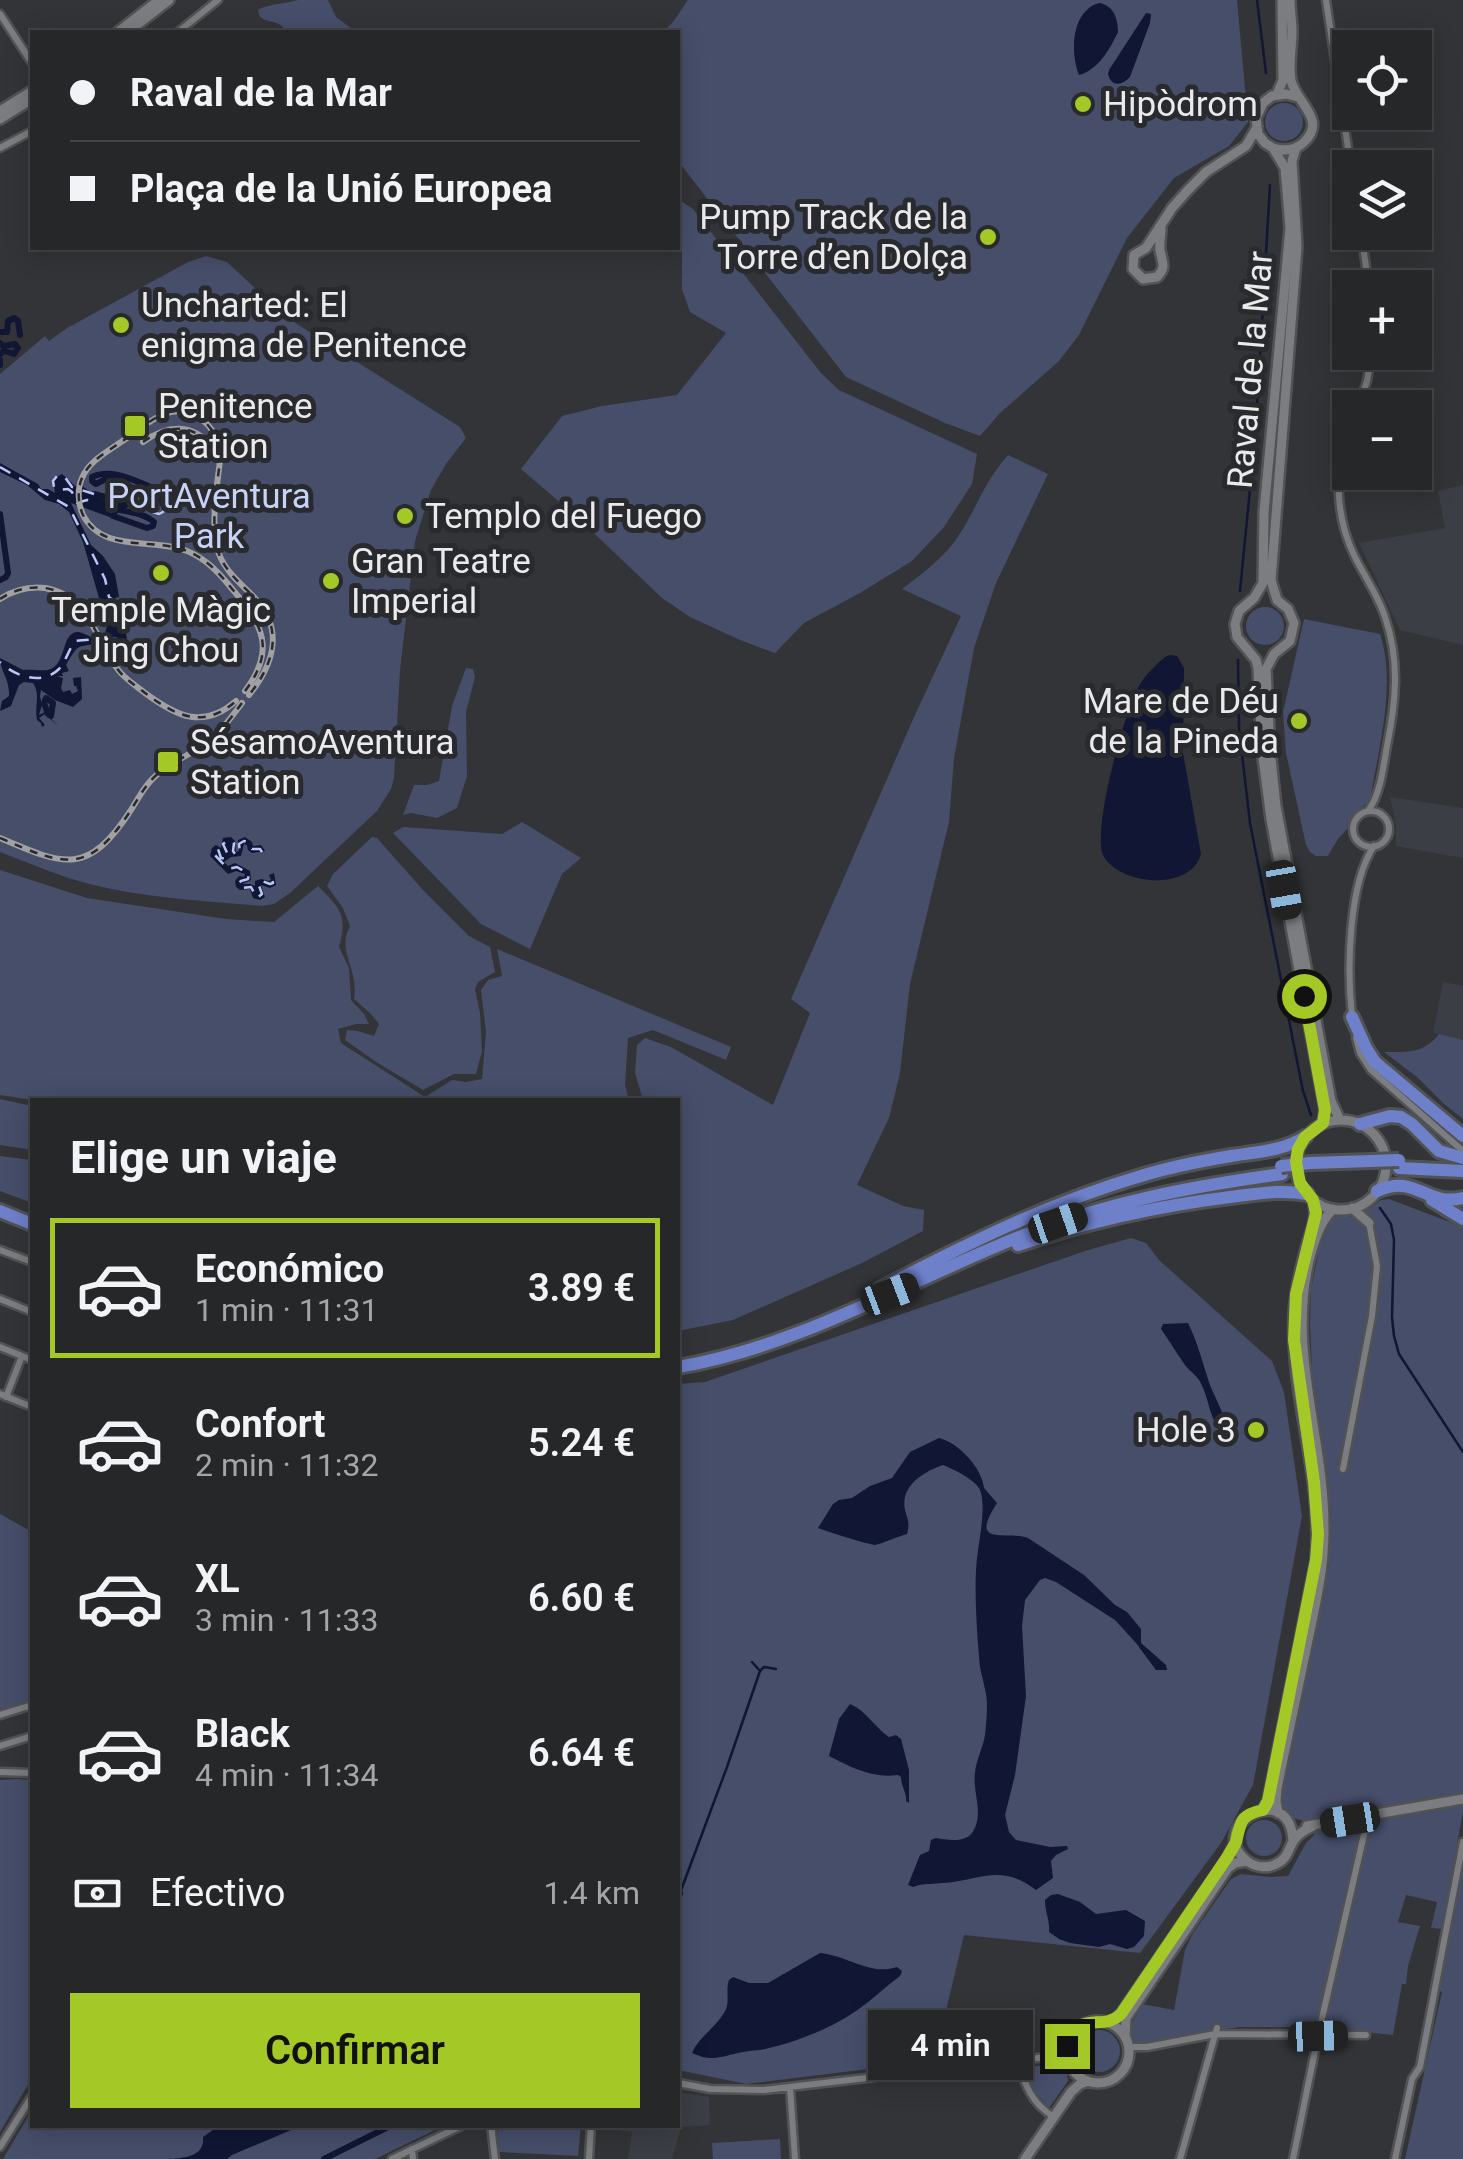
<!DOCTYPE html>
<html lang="es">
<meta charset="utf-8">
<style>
:root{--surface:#262729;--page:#323335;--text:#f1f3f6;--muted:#a4a5a8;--line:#424446;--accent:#a4c825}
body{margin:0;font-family:Roboto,sans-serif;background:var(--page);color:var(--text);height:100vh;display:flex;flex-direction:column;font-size:38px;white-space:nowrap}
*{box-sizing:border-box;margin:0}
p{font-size:32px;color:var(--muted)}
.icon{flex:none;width:55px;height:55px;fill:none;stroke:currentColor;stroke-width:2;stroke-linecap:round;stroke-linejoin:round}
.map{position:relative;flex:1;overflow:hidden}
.details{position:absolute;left:30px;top:1098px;width:650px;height:1030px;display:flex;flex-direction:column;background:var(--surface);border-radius:0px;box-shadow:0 5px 25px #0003,0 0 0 2px var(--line)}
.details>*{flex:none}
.top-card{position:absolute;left:30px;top:30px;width:650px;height:220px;border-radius:0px;box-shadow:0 5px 25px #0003,0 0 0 2px var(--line);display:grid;align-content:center;height:220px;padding:0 40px;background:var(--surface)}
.controls{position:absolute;left:1332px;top:30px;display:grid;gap:20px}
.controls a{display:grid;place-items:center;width:100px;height:100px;border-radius:0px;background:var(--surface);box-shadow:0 5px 25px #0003,0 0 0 2px var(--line);font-size:50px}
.end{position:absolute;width:45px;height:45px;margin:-22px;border:12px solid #a4c825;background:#111;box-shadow:0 0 0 5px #111}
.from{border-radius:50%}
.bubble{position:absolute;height:70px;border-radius:0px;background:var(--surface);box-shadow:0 5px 25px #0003,0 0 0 2px var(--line);font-size:32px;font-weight:600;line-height:70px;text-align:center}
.car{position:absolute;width:30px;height:60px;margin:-30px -15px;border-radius:12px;box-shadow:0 0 8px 2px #0007;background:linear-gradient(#222 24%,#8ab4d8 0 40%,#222 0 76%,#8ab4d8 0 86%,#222 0)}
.top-card b{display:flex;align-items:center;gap:35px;height:95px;font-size:38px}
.top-card b+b{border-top:2px solid var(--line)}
.top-card i{width:25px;height:25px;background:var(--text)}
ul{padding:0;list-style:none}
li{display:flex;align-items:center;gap:30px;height:140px;margin:0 20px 15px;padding:0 20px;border:5px solid transparent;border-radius:0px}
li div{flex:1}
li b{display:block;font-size:38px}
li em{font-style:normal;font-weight:600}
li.active{border-color:var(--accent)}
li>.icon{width:90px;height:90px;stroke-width:1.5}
h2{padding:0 40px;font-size:45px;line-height:120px}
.pay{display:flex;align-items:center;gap:25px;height:110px;padding:0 40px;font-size:38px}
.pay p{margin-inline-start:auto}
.action{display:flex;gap:20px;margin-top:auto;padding:20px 40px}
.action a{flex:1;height:115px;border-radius:0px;background:var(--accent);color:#111;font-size:40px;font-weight:600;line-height:115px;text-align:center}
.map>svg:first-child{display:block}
</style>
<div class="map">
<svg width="1463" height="2159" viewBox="0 0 1463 2159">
<rect width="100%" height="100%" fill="#333437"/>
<path fill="#3c3e46" d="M1463,485V645L1400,630L1359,543L1445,528L1438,491Z
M1390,797L1463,808V858L1396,846V826Z
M1443,982L1463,986V1040L1433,1033Z
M678,2092L709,2097L710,2125L681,2127L672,2159H628L632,2132L609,2129V2125H678Z"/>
<path fill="#464e6a" d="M298,0H328L336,17L356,32H287C276,15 260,27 258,10C264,5 288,3 298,0Z
M688,0H1237L1248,122L1229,146L1174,178L1127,238L1079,335L1059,361L1000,413L980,436L945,423L846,377L678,161V32H661C675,24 678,13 688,0Z
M1265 122a19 19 0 1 1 38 0a19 19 0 1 1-38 0Z
M681,201L693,209L821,373L839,390L977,454L972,484L944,527L912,561L860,593L804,623L775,653L740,640L690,617L662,598L577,517L521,469L562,416L602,406L677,395L726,333L690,312L682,289V254L678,224Z
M206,256L227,262L286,317L460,427L466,438L446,464L431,490L415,541L400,670L394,778L391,789L377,811L290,893L274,904L262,906C205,901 145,898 89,884C59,876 29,863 0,852V374L45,336L49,341L67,328L188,262Z
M1008,455L1048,474L996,583L974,648L954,758L949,822L910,984L900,1073L889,1118L857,1185L903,1206L924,1210L923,1231L862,1263L733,1320L678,1331V1100H643L635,1073L637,1045L645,1038L671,1047L773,1105L810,1013L791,999L914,717L961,616L902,589C923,573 945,557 959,535C978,506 984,482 1008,455Z
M1246 626a19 19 0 1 1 38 0a19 19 0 1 1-38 0Z
M1304,619L1380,634C1397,684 1378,750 1370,801L1356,812L1347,829L1338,839L1328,856H1316L1310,852L1306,845L1286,753L1283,712Z
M466,668L473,669L475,677L466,712L467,776L457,808L437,818L411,813L403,815L414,785H427L439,781L452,706Z
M522,822L581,858L562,874L530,949L481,924L393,833L403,827L502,834Z
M372,837L377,838L423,890L469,936L490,947L495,972L478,982L475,989L480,1013L482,1051L476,1074H454L423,1090L376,1062L345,1040L347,1030L358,1031L374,1036L379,1024L371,1014L354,999C359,968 336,951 350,926L343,908L327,886L333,874Z
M0,870L87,898L226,919L274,922L318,886C340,908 348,915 339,947L349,968L351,1000L364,1014L369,1024H356L338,1029L341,1043L425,1097L452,1080L466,1082L482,1079L486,1032L481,990L488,980L502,976L497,949L731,1047L726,1060L653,1030L628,1038L625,1085L629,1100H33L0,1095Z
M1439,1034L1463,1040V1119L1444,1104L1417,1077L1384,1052C1407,1052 1424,1054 1439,1034Z
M0,1099L32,1106V1150L0,1145Z
M0,1156L32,1160V1203L0,1191Z
M1389,1199L1463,1227V1811L1442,1929L1431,1928L1437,1902L1406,1895L1398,1922L1420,1926L1408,1966L1406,1984H1402L1393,2035L1313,2027H1239L1150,2042H1135L1129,2029L1142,2004L1174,2010L1185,1950L1193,1933L1231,1879L1241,1874L1270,1877L1288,1876L1306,1843L1315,1834L1308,1822L1285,1816L1280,1792L1329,1566L1331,1514L1312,1370L1310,1323L1311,1289L1321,1240L1334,1216L1342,1214L1355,1218L1381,1200Z
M1131,1238L1146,1243L1159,1260L1272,1361L1284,1392L1302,1516L1253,1785L1221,1843L1140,1953L964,1935L934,2061L746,2084L678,2070V1384L705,1382L1085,1251Z
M0,1514L32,1532V1701L0,1710Z
M17,1779L32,1780V2078L0,2132V1780Z
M1246 1838a18 18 0 1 1 36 0a18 18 0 1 1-36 0Z
M1463,1858V2159H1405L1442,1992L1437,1990Z
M1078 2051a21 21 0 1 1 42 0a21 21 0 1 1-42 0Z
M1057,2064L1066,2069L1068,2081L1049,2108L1031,2087L1026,2067Z
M32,2110V2125H445L375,2159H3Z
M497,2125H581L578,2156L499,2152Z
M780,2139L781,2159H713L712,2143Z"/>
<path fill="#101633" d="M1099,3C1113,5 1118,18 1118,32C1110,49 1098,70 1079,75C1070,53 1071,11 1099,3Z
M1146,13L1151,14L1150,23L1130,77C1122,86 1111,87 1108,74L1109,70Z
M0,463L38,484L41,489H48L55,493L53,479L62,474L75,486L80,484L95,496L120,507L115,519L71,503L91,545L103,556L115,574L119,597L115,598L118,622L123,624L127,638L125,642H120L116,637C100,639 114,636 99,642C77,650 81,639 66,665L69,671L62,673L63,676H57L63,678L61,688L63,692L70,690L72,694L78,691L76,686H74L73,678L81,677L82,699L73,707L55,700L41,690L40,696L42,705L39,715L45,712L58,726L45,714L39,718L45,725L42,727L41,723L37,720C34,706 41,695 33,683L24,682L19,685L11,706L0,711L2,701L9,696C10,679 0,671 0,658L23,670C30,669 41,671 48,670C68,665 60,631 79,632C84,633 89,637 95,638L105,633L107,626L83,542L69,512L59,504L45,500L27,485L0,472Z
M1170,655L1177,656L1184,668L1183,753L1201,854C1191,891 1122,886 1104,857C1090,835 1125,710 1139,686C1145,675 1156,665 1165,657Z
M231,837L235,841L236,852L239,851L238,840L245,837L252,842L253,846L261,845L265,851L252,853L248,850L247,845L244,844L241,856L231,857L224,862L228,866L235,863L250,871L251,880L242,884H250L255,886V881L261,879L269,881L271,880L269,875L274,873L276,885L270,888L261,885L265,897L260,900L253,898L250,889L240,890L236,887L235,881L239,876L244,877L245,874L236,871L228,874L210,856L212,848L216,845L221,848L223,838Z
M1188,1323C1197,1341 1201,1357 1207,1376C1213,1397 1227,1414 1227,1436C1208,1423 1211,1400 1199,1380C1194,1373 1187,1369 1183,1362C1175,1351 1169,1340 1161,1329L1163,1324Z
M939,1438C959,1443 982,1468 984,1488L997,1503C968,1548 1006,1530 1028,1538L1084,1575L1115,1605L1127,1612L1141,1629V1643L1166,1665L1167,1670H1156L1136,1643L1115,1620L1056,1582L1045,1578L1040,1580L1025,1600L1022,1626L1026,1696L1015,1775L1005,1815L1009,1832L1016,1840L1050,1847L1067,1846L1068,1849L1056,1855L1051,1861L1053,1878L1036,1890C1001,1863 981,1880 944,1883C933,1884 923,1883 913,1887L908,1885L920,1855L929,1851L931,1840L936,1838C946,1840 965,1843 972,1833C985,1815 972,1791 975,1773C976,1760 983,1748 985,1735C986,1726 987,1714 987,1705C987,1692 982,1679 980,1667C977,1636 973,1581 978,1551C980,1536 986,1505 980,1490C976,1480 953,1469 943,1465C923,1472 900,1486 905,1510C908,1521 910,1523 907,1534C899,1536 881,1544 875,1545C870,1545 822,1530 818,1528L833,1504L839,1500L852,1498L870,1486L892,1478L910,1452Z
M850,1704C867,1711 874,1727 889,1737L896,1735L901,1739L909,1770V1803L906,1801C907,1793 901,1786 901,1777L898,1775C874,1779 850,1767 829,1756L839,1719Z
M1058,1894L1080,1902L1096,1914L1126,1910L1145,1921L1144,1936L1134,1947L1127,1949L1110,1944L1099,1947L1070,1943L1059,1939L1049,1932C1050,1920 1045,1912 1045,1900L1051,1895Z
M820,1953C849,1956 870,1976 897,1967L902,1971L900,1976C885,1987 872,2000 856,2011C831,2028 799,2041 769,2048C759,2051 748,2050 738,2053C719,2057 712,2062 692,2053C699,2037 715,2028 724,2013C731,2003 725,1991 729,1980L733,1977L749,1983H768Z
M220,2125H303L232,2155L227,2159H167C182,2158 205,2158 203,2137Z"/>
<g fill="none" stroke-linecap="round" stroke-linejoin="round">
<path stroke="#101633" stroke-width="2.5" d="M1257,0L1266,73
M1257,406L1270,185
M1240,591L1256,428
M1238,660L1239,728L1250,823L1303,1091L1311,1115
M1380,1208L1391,1224L1394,1240L1392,1317L1394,1336L1399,1354L1463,1452
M752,1662L760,1671
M680,1893L727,1767L760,1671L764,1667L776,1669"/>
<path stroke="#101633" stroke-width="6" d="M0,332H7L8,321L14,318L18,321L20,335
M0,343L3,346L15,344L18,348L14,354L4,351L0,354
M0,360V365
M135,489L108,478L96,484L92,481V477C111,467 137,482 156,489L165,508
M94,494L117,500
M111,508C125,512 143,512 154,522L153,526L147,528L113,516C111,513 113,508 115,505H126L129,501L126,495L115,496L112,492L113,488L118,486L129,493
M0,514L8,573L6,577L0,580
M46,698L53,703L51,716L48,714L44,703Z
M678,1900L680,1893
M324,2159L392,2125"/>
<path stroke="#b9c7f8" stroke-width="2.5" stroke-dasharray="12 10" stroke-linecap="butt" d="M0,467L69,507L105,579L109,597L116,603L111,609C113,645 103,637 75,641C69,649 66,661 59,669C42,686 14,676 0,662
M129,493L135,498L144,499L151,508L156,507L158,503L153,497L135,489
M94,494L72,487L64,476H57L53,481L54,487L58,490L68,489L72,492L77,503L87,500L95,503
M132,505L159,514L163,512L165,508
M262,852L260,849H252L248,842L244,841L239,844L240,853L235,854L233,851L234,843L228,840L223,844L228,855L227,859L221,858L218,849L213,853L228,869L237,867L249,874L248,879L241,881L238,884L242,888L251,887L257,898L262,894L258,883L262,881L270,884L273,883L271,874"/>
<g stroke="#515254" stroke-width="11">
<path id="minor" d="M1326,0L1351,168
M0,14L32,63
M178,32L218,0
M0,148L32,131
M1361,232L1369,288
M1358,408L1367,381L1372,352
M1350,429C1334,470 1335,515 1354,555C1364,576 1378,595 1385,617C1400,660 1396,702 1387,746C1383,768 1381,793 1368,811
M1353 829a18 18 0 1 1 36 0a18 18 0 1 1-36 0Z
M1352,1016C1347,971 1348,884 1374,846
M1356,1038L1360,1053L1371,1070L1463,1151
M0,1250L32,1262
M0,1299L32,1312
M0,1347L32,1360
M0,1394L32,1407
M6,1397L22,1356
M1343,1469L1372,1316L1377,1266L1369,1223
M0,1715L32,1705
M0,1746L32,1736
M0,1772L32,1773
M1067,2046L1054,2056L1068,2059
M1129,2047H1147L1215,2034L1366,2035
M1018,2060C1024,2084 1032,2104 1054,2117
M678,2083L710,2089L764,2090L1054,2056
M790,2087L795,2159
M491,2125L495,2159
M0,2147L32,2096
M412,2149L413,2159
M392,2159L463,2125
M589,2159L591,2125
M1180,2159L1217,2028
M1293,2159L1318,2036L1368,1817
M1395,2159L1412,2079L1420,2067L1463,1842"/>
</g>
<g stroke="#515254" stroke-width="14">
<path id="tertiary" d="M118,32L159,0
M128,32L169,0
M1277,94L1283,80L1282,0
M1298,97L1286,94L1272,96L1263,103L1256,118L1258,134L1265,143L1273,148L1285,168L1290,228L1264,512L1263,583L1254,598L1239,611L1235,624L1237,637L1256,660L1258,668L1262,750L1271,819L1325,1110L1323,1123
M0,111L32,91
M0,119L32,99
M1273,148C1283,151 1294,151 1303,143C1329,120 1295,102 1291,80C1288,65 1292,48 1292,32C1292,21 1290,11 1290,0
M1296,148L1292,161L1297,247L1271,580L1277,600L1288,609L1294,623L1290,641L1274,654L1266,669L1270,749L1276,806L1331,1101L1340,1120
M1161,228C1161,235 1159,243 1160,250C1162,262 1167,267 1157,277L1143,279L1133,269L1134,255L1146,248L1172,208L1188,190L1206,172L1246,146L1256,129
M1296 1165a45 45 0 1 1 90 0a45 45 0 1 1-90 0Z
M1352,1208L1369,1223
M1263,1810L1268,1801L1316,1560C1323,1476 1290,1396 1294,1313C1295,1290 1301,1267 1307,1245C1312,1228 1318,1217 1313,1200
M1278,1813L1276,1801L1277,1788C1287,1740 1297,1692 1307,1645C1315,1607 1324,1570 1324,1531C1325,1437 1286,1351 1310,1257C1315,1239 1320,1222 1333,1209
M1307,1826L1463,1799
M1293,1842C1291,1777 1203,1826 1247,1861C1255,1867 1267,1869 1276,1864C1288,1859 1288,1849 1294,1840C1299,1833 1306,1829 1313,1826
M1067 2052a31 31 0 1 1 62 0a31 31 0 1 1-62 0Z
M1108,2022L1115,2020L1121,2014L1227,1859L1236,1842
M1125,2037L1126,2018L1228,1868L1235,1863L1247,1861
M1025,2159L1071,2092L1080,2084L1088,2081"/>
</g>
<g stroke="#515254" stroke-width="18">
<path id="trunk" d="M1352,1017L1366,1048L1375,1062L1463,1136
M1360,1124L1390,1116L1401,1117L1412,1124L1439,1151L1463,1158
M1310,1163L1371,1161
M1399,1168L1463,1171
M1377,1191C1416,1173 1425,1207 1463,1198
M1432,1200L1463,1219
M0,1211L32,1224
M1018,1245C1086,1222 1158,1206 1230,1197C1256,1194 1281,1189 1307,1194
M880,1289C964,1245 1049,1203 1141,1176C1170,1167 1201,1161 1231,1156C1256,1152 1283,1151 1305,1137
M678,1367C801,1346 909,1280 1024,1235C1108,1202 1194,1186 1282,1174"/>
</g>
<use href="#minor" stroke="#7c7d81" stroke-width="6"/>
<use href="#tertiary" stroke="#7c7d81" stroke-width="9"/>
<use href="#trunk" stroke="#6e80ca" stroke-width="12"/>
<g stroke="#a1a1a4" stroke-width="6">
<path id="rail" d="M143,442C167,425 192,422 212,447
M0,599C14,590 28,586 45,588C87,595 95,636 116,667C123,678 135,685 145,693C176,716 203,730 236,701
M245,691C276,650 263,625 233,590C220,574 207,559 187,551C153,537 103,554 83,515C78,504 77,489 82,478C89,461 107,452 121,442C135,433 150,419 166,413C194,405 216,426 221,452C218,481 209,526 219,554C226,572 240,583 253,596C285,628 274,664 249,695
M0,838C65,866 88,876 131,810C139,797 147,782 159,773C175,760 196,752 212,739C223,729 233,715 242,703"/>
</g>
<use href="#rail" stroke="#292a2d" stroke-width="2.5" stroke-dasharray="8" stroke-linecap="butt"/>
<g stroke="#515254" stroke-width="18" stroke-linecap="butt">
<path id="trunk-bridge" d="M1371,1161L1399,1160
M1281,1166L1310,1163"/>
</g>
<use href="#trunk-bridge" stroke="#6e80ca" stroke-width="12"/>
</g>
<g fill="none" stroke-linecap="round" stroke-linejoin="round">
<path stroke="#a4c825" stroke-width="12" d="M1067,2046C1082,2007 1101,2033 1121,2014L1226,1859C1227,1858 1235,1844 1236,1842C1241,1823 1239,1815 1263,1810L1268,1801L1316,1560L1318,1534L1314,1482L1294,1340L1296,1294L1316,1213L1313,1200L1300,1183L1296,1162L1298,1149L1305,1137L1323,1123L1325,1110L1304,996"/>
</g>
<g fill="#a4c825" stroke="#292a2d" stroke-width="4">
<circle cx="1083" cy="104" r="10"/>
<circle cx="988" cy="237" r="10"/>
<circle cx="121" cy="325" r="10"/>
<rect x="123" y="414" width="24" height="24" rx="5"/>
<circle cx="405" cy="516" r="10"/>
<circle cx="161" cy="573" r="10"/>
<circle cx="331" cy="581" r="10"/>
<circle cx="1299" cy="721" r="10"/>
<rect x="156" y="750" width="24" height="24" rx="5"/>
<circle cx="1256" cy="1430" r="10"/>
</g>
<g text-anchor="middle" stroke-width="10" stroke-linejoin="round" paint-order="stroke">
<g font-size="35" fill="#eaeaec" stroke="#292a2d" text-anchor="start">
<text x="1103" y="116">Hipòdrom</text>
<text x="968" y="229" text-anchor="end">Pump Track de la<tspan x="968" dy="40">Torre d’en Dolça</tspan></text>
<text x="141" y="317">Uncharted: El<tspan x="141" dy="40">enigma de Penitence</tspan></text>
<text x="158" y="418">Penitence<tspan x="158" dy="40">Station</tspan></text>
<text x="425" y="528">Templo del Fuego</text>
<text x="351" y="573">Gran Teatre<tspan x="351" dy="40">Imperial</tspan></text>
<text x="161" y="622" text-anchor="middle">Temple Màgic<tspan x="161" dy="40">Jing Chou</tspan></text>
<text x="1279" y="713" text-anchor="end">Mare de Déu<tspan x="1279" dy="40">de la Pineda</tspan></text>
<text x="190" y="754">SésamoAventura<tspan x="190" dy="40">Station</tspan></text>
<text x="1236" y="1442" text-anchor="end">Hole 3</text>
</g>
<g font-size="35" fill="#eaeaec" stroke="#292a2d">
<text transform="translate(1250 370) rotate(-85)" y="12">Raval de la Mar</text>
</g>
<g font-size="35" fill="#c7d2f7" stroke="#292a2d">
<text x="209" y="508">PortAventura<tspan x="209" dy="40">Park</tspan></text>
</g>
</g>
</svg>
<div class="controls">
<a><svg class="icon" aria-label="locate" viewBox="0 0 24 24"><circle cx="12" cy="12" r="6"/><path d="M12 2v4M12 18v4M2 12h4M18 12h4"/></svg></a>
<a><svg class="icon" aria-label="layers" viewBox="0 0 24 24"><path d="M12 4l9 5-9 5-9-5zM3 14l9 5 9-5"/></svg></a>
<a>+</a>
<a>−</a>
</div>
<i class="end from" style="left:1304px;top:996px"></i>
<i class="end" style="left:1067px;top:2046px"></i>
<div class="bubble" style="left:868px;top:2010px;width:165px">4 min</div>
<i class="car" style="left:1284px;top:890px;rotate:170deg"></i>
<i class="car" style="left:1058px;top:1223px;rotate:71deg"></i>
<i class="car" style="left:890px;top:1294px;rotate:69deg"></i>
<i class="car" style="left:1350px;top:1820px;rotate:261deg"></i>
<i class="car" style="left:1318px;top:2036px;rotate:88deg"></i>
<div class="top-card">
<b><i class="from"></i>Raval de la Mar</b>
<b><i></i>Plaça de la Unió Europea</b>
</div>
<section class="details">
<h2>Elige un viaje</h2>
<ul>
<li class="active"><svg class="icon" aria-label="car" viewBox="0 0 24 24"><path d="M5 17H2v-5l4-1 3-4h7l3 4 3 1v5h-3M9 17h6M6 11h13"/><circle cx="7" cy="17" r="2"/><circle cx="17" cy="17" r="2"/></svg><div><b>Económico</b><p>1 min · 11:31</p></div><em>3.89 €</em></li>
<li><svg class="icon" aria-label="car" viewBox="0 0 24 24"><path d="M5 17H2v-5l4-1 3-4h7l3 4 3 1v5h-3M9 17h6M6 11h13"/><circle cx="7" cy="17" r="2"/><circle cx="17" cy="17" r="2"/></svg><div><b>Confort</b><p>2 min · 11:32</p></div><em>5.24 €</em></li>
<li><svg class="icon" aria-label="car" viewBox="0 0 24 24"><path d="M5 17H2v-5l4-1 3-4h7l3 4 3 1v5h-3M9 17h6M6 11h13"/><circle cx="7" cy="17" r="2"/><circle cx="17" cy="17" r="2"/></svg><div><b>XL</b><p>3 min · 11:33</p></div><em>6.60 €</em></li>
<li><svg class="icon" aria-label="car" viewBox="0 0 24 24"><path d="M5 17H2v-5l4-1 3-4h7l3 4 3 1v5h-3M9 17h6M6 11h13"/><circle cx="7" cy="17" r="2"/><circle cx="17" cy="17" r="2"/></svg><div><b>Black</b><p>4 min · 11:34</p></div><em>6.64 €</em></li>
</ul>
<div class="pay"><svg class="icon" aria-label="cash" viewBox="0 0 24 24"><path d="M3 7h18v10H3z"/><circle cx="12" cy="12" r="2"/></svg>Efectivo<p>1.4 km</p></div>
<div class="action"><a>Confirmar</a></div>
</section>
</div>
